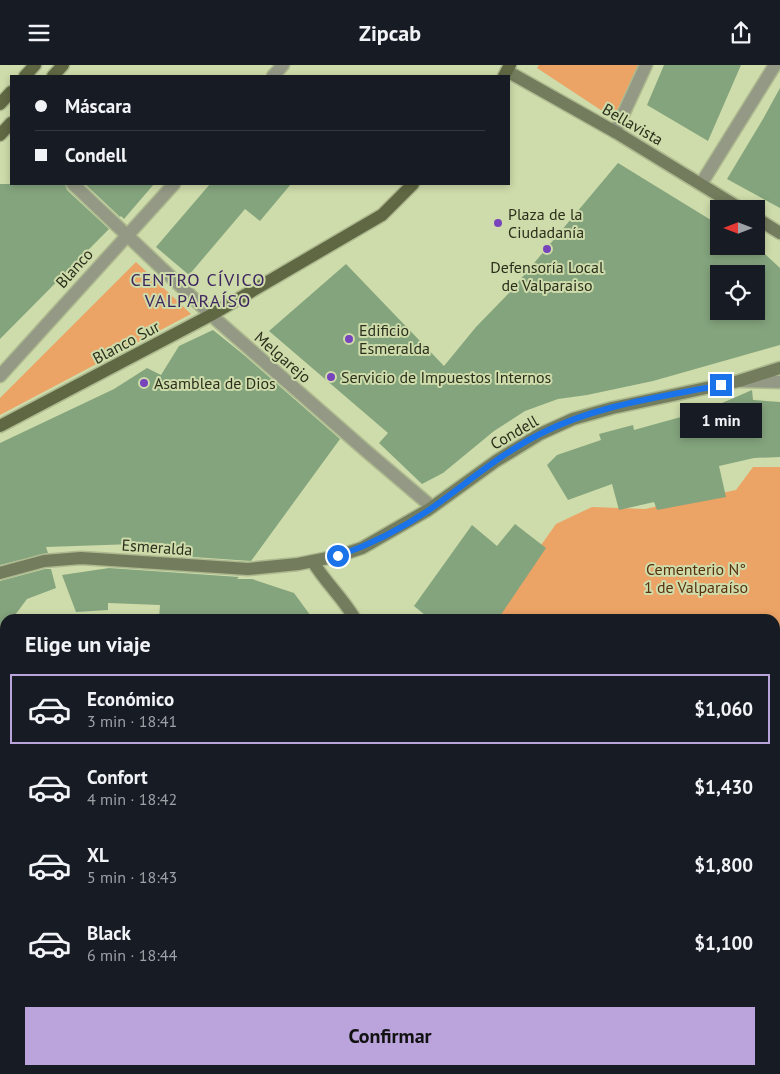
<!DOCTYPE html>
<html lang="es">
<meta charset="utf-8">
<style>
:root{--surface:#171b24;--page:#20242c;--text:#f1f3f6;--muted:#9ea1a6;--line:#363941;--accent:#baa4db}
body{margin:0;font-family:"PT Sans",sans-serif;background:var(--page);color:var(--text);height:100vh;display:flex;flex-direction:column;font-size:19px;white-space:nowrap}
*{box-sizing:border-box;margin:0}
p{font-size:16px;color:var(--muted)}
.icon{flex:none;width:28px;height:28px;fill:none;stroke:currentColor;stroke-width:2;stroke-linecap:round;stroke-linejoin:round}
.map{position:relative;flex:1;overflow:hidden}
.side{position:absolute;left:0px;top:549px;width:780px;height:461px;display:flex;flex-direction:column;background:var(--surface);border-radius:15px 15px 0 0;box-shadow:0 2px 8px #0003}
.side>*{flex:none}
.guide{position:absolute;left:10px;top:10px;width:500px;height:110px;border-radius:0px;box-shadow:0 2px 8px #0003;display:grid;align-content:center;height:110px;padding:0 25px;background:var(--surface)}
.needle{width:32px;rotate:270deg}
.fabs{position:absolute;left:710px;top:135px;display:grid;gap:10px}
.fabs a{display:grid;place-items:center;width:55px;height:55px;border-radius:0px;background:var(--surface);box-shadow:0 2px 8px #0003;font-size:25px}
.end{position:absolute;width:22px;height:22px;margin:-11px;border:6px solid #1a73e8;background:#fff;box-shadow:0 0 0 2px #fff}
.from{border-radius:50%}
.bubble{position:absolute;height:35px;border-radius:0px;background:var(--surface);box-shadow:0 2px 8px #0003;font-size:16px;font-weight:700;line-height:35px;text-align:center}
.guide b{display:flex;align-items:center;gap:18px;height:48px;font-size:19px}
.guide b+b{border-top:1px solid var(--line)}
.guide i{width:12px;height:12px;background:var(--text)}
ul{padding:0;list-style:none}
li{display:flex;align-items:center;gap:15px;height:70px;margin:0 10px 8px;padding:0 15px;border:2px solid transparent;border-radius:0px}
li div{flex:1}
li b{display:block;font-size:19px}
li em{font-style:normal;font-weight:700}
li.on{border-color:var(--accent)}
li>.icon{width:45px;height:45px;stroke-width:1.5}
h2{padding:0 25px;font-size:22px;line-height:60px}
.button{display:flex;gap:10px;margin-top:auto;padding:10px 25px}
.button a{flex:1;height:58px;border-radius:0px;background:var(--accent);color:#111;font-size:20px;font-weight:700;line-height:58px;text-align:center}
header{display:flex;justify-content:space-between;align-items:center;height:65px;padding:0 25px;background:var(--surface);font-size:22px;font-weight:700}
.map>svg:first-child{display:block}
</style>
<header><svg class="icon" aria-label="menu" viewBox="0 0 24 24"><path d="M4 6h16M4 12h16M4 18h16"/></svg>Zipcab<svg class="icon" aria-label="share" viewBox="0 0 24 24"><path d="M12 15V3M7 8l5-5 5 5M5 13v7h14v-7"/></svg></header>
<div class="map">
<svg width="780" height="1009" viewBox="0 0 780 1009">
<rect width="100%" height="100%" fill="#cedbaa"/>
<path fill="#eca366" d="M539,0H644L619,57L537,3Z
M136,197L191,249L0,350V333Z
M753,402H780V826L775,831V554H489L556,459L592,442L645,444L736,425Z
M775,839L780,845V916L775,915Z"/>
<path fill="#84a47d" fill-rule="evenodd" d="M664,0H741L708,76L647,40Z
M780,23V143L727,114L763,54Z
M618,98L719,160V181H753L766,190L780,203V280L653,316L587,330L558,334L525,346L494,366L443,408L422,419L379,378L388,368L269,266L346,199L444,301L476,262L509,228ZM719,209H756V246H719Z
M0,119H65L67,125L109,164L0,274Z
M85,119H154L124,154L121,151L120,152Z
M210,119H291L260,156L245,144L189,210L156,182Z
M213,265L244,290L340,374L251,496L164,490L163,478L46,482L48,488L0,500V378L114,324L147,303L161,310L179,281Z
M752,325L753,335L780,337V392L754,393L719,401L726,432L657,445L654,437L619,445L612,419L568,435L547,400L557,390L601,375L599,369L633,360L634,365L706,345Z
M515,459L546,483L498,554H430L414,541L472,460L497,481Z
M109,503L239,512L237,514H252L294,528L313,554H197L192,551L178,554H159L160,540L108,538V545L76,547L62,510Z
M45,504H51L56,523L27,534L12,554H5V562L0,569V516Z"/>
<g fill="none" stroke-linecap="round" stroke-linejoin="round">
<g stroke="#adb98e" stroke-width="15">
<path id="pedestrian" d="M615,67L646,0
M211,250L365,385L432,442
M742,316L780,317
M0,741L5,737"/>
</g>
<g stroke="#adb98e" stroke-width="15">
<path id="minor" d="M73,119L211,250
M0,921L5,927
M775,974L780,985
M62,1005L65,1009
M313,1005L317,1009
M689,1005L693,1009
M84,1009L89,1005
M218,1009L223,1005"/>
</g>
<g stroke="#adb98e" stroke-width="15">
<path id="tertiary" d="M273,11L283,0
M701,119L775,0
M0,311L174,119
M775,967L780,966"/>
</g>
<g stroke="#adb98e" stroke-width="15">
<path id="secondary" d="M507,6L617,68L741,144
M756,153L780,168
M313,497C325,517 343,533 355,554
M0,508L44,496L81,493L248,504L298,499L338,491L362,483L428,445L496,396L540,369L573,354L612,343L739,316L780,303
M413,1005L415,1009"/>
</g>
<g stroke="#adb98e" stroke-width="15">
<path id="primary" d="M25,11L35,0
M53,11L63,0
M504,11L510,0
M0,39L11,27
M0,70L11,58
M0,361L211,250L382,150L413,119"/>
</g>
<use href="#pedestrian" stroke="#939985" stroke-width="12"/>
<use href="#minor" stroke="#939985" stroke-width="12"/>
<use href="#tertiary" stroke="#939985" stroke-width="12"/>
<use href="#secondary" stroke="#747c5e" stroke-width="12"/>
<use href="#primary" stroke="#5f6843" stroke-width="12"/>
</g>
<g fill="none" stroke-linecap="round" stroke-linejoin="round">
<path stroke="#1a73e8" stroke-width="6" d="M338,491C369,480 401,464 429,445C466,419 501,388 542,368C597,340 661,332 721,320"/>
</g>
<g fill="#74b" stroke="#cedbaa" stroke-width="2">
<circle cx="498" cy="158" r="5"/>
<circle cx="547" cy="184" r="5"/>
<circle cx="349" cy="274" r="5"/>
<circle cx="331" cy="312" r="5"/>
<circle cx="144" cy="318" r="5"/>
</g>
<g text-anchor="middle" stroke-width="4" stroke-linejoin="round" paint-order="stroke">
<g font-size="16" fill="#2b2f1c" stroke="#cedbaa">
<text transform="translate(633 59) rotate(30)" y="6">Bellavista</text>
<text transform="translate(74 203) rotate(-48)" y="6">Blanco</text>
<text transform="translate(126 277) rotate(-28)" y="6">Blanco Sur</text>
<text transform="translate(283 292) rotate(41)" y="6">Melgarejo</text>
<text transform="translate(514 367) rotate(-30)" y="6">Condell</text>
<text transform="translate(157 482) rotate(4)" y="6">Esmeralda</text>
</g>
<g font-size="16" fill="#2b2f1c" stroke="#cedbaa" text-anchor="start">
<text x="508" y="155">Plaza de la<tspan x="508" dy="18">Ciudadanía</tspan></text>
<text x="547" y="208" text-anchor="middle">Defensoría Local<tspan x="547" dy="18">de Valparaiso</tspan></text>
<text x="359" y="271">Edificio<tspan x="359" dy="18">Esmeralda</tspan></text>
<text x="341" y="318">Servicio de Impuestos Internos</text>
<text x="154" y="324">Asamblea de Dios</text>
</g>
<g font-size="16" fill="#59320d" stroke="#cedbaa">
<text x="696" y="510">Cementerio N°<tspan x="696" dy="18">1 de Valparaíso</tspan></text>
</g>
<g font-size="18" letter-spacing="1" fill="#3d255f" stroke="#cedbaa">
<text x="198" y="221">CENTRO CÍVICO<tspan x="198" dy="21">VALPARAÍSO</tspan></text>
</g>
</g>
</svg>
<div class="fabs">
<a><svg class="needle" viewBox="-14 -14 28 28"><path d="M0-13l5 13h-10z" fill="#e53935"/><path d="M0 13l5-13h-10z" fill="#9ea1a6"/></svg></a>
<a><svg class="icon" aria-label="locate" viewBox="0 0 24 24"><circle cx="12" cy="12" r="6"/><path d="M12 2v4M12 18v4M2 12h4M18 12h4"/></svg></a>
</div>
<i class="end from" style="left:338px;top:491px"></i>
<i class="end" style="left:721px;top:320px"></i>
<div class="bubble" style="left:680px;top:338px;width:82px">1 min</div>
<div class="guide">
<b><i class="from"></i>Máscara</b>
<b><i></i>Condell</b>
</div>
<section class="side">
<h2>Elige un viaje</h2>
<ul>
<li class="on"><svg class="icon" aria-label="car" viewBox="0 0 24 24"><path d="M5 17H2v-5l4-1 3-4h7l3 4 3 1v5h-3M9 17h6M6 11h13"/><circle cx="7" cy="17" r="2"/><circle cx="17" cy="17" r="2"/></svg><div><b>Económico</b><p>3 min · 18:41</p></div><em>$1,060</em></li>
<li><svg class="icon" aria-label="car" viewBox="0 0 24 24"><path d="M5 17H2v-5l4-1 3-4h7l3 4 3 1v5h-3M9 17h6M6 11h13"/><circle cx="7" cy="17" r="2"/><circle cx="17" cy="17" r="2"/></svg><div><b>Confort</b><p>4 min · 18:42</p></div><em>$1,430</em></li>
<li><svg class="icon" aria-label="car" viewBox="0 0 24 24"><path d="M5 17H2v-5l4-1 3-4h7l3 4 3 1v5h-3M9 17h6M6 11h13"/><circle cx="7" cy="17" r="2"/><circle cx="17" cy="17" r="2"/></svg><div><b>XL</b><p>5 min · 18:43</p></div><em>$1,800</em></li>
<li><svg class="icon" aria-label="car" viewBox="0 0 24 24"><path d="M5 17H2v-5l4-1 3-4h7l3 4 3 1v5h-3M9 17h6M6 11h13"/><circle cx="7" cy="17" r="2"/><circle cx="17" cy="17" r="2"/></svg><div><b>Black</b><p>6 min · 18:44</p></div><em>$1,100</em></li>
</ul>
<div class="button"><a>Confirmar</a></div>
</section>
</div>
